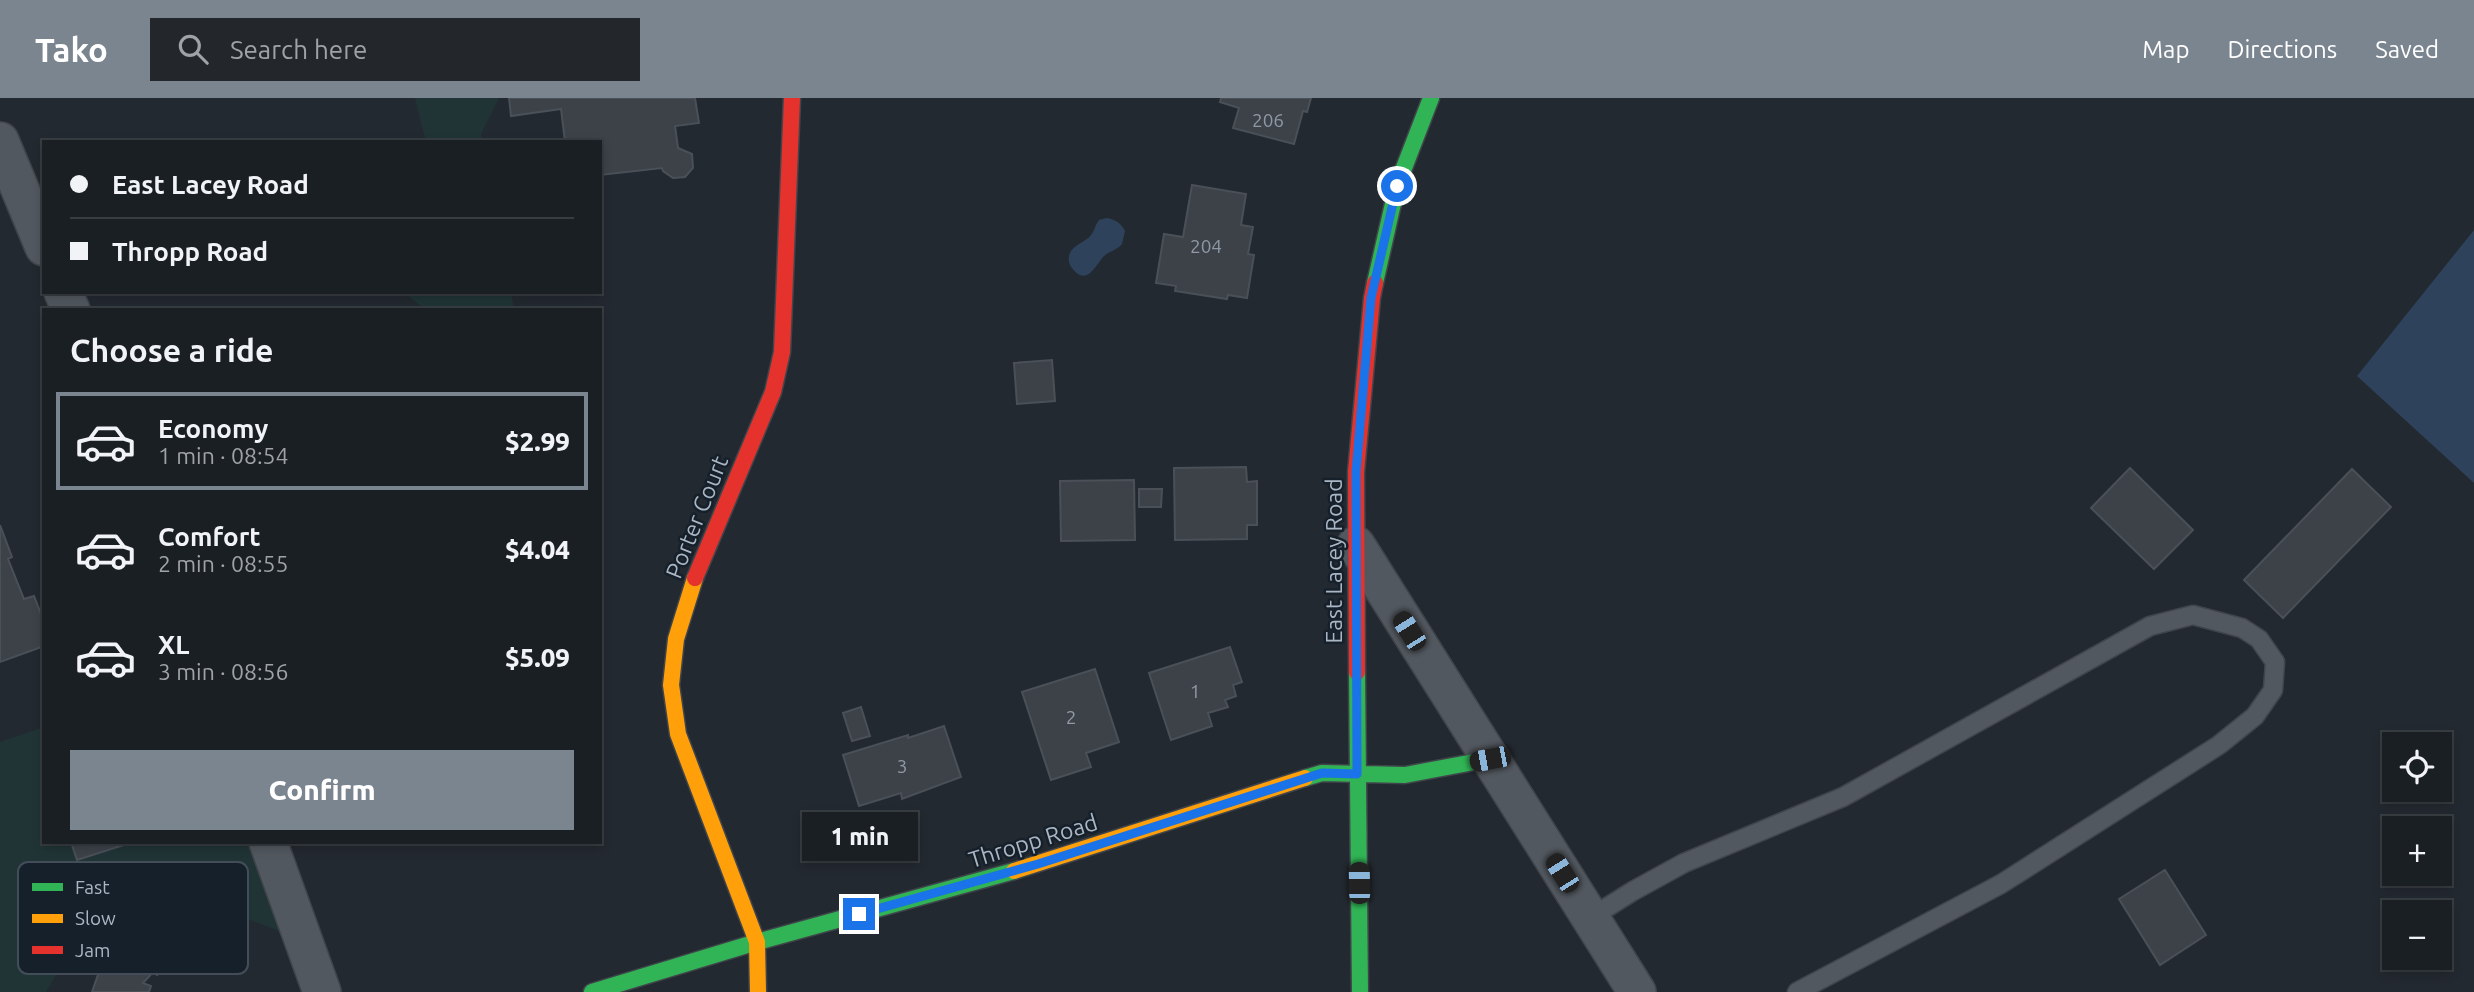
<!DOCTYPE html>
<meta charset="utf-8">
<style>
:root{--surface:#1a1f24;--page:#23272c;--text:#f1f3f6;--muted:#9fa2a6;--line:#383d41;--accent:#7b8590}
body{margin:0;font-family:Ubuntu,sans-serif;background:var(--page);color:var(--text);height:100vh;display:flex;flex-direction:column;font-size:26px;white-space:nowrap}
*{box-sizing:border-box;margin:0}
p{font-size:23px;color:var(--muted)}
.icon{flex:none;width:38px;height:38px;fill:none;stroke:currentColor;stroke-width:2;stroke-linecap:round;stroke-linejoin:round}
.map{position:relative;flex:1;overflow:hidden}
.panel{position:absolute;left:42px;top:210px;width:560px;height:536px;display:flex;flex-direction:column;background:var(--surface);border-radius:0px;box-shadow:0 4px 10px #0003,0 0 0 2px var(--line)}
.panel>*{flex:none}
.top-card{position:absolute;left:42px;top:42px;width:560px;height:154px;border-radius:0px;box-shadow:0 4px 10px #0003,0 0 0 2px var(--line);display:grid;align-content:center;height:154px;padding:0 28px;background:var(--surface)}
.buttons{position:absolute;left:2382px;top:634px;display:grid;gap:14px}
.buttons a{display:grid;place-items:center;width:70px;height:70px;border-radius:0px;background:var(--surface);box-shadow:0 4px 10px #0003,0 0 0 2px var(--line);font-size:35px}
.end{position:absolute;width:32px;height:32px;margin:-16px;border:9px solid #1a73e8;background:#fff;box-shadow:0 0 0 4px #fff}
.from{border-radius:50%}
.bubble{position:absolute;height:49px;border-radius:0px;background:var(--surface);box-shadow:0 4px 10px #0003,0 0 0 2px var(--line);font-size:23px;font-weight:800;line-height:49px;text-align:center}
.car{position:absolute;width:21px;height:42px;margin:-21px -10px;border-radius:9px;box-shadow:0 0 5px 2px #0007;background:linear-gradient(#222 24%,#8ab4d8 0 40%,#222 0 76%,#8ab4d8 0 86%,#222 0)}
.top-card b{display:flex;align-items:center;gap:24px;height:66px;font-size:26px}
.top-card b+b{border-top:2px solid var(--line)}
.top-card i{width:18px;height:18px;background:var(--text)}
ul{padding:0;list-style:none}
li{display:flex;align-items:center;gap:21px;height:98px;margin:0 14px 10px;padding:0 14px;border:4px solid transparent;border-radius:0px}
li div{flex:1}
li b{display:block;font-size:26px}
li em{font-style:normal;font-weight:800}
li.active{border-color:var(--accent)}
li>.icon{width:63px;height:63px;stroke-width:1.5}
h2{padding:0 28px;font-size:32px;line-height:84px}
.button{display:flex;gap:14px;margin-top:auto;padding:14px 28px}
.button a{flex:1;height:80px;border-radius:0px;background:var(--accent);color:#fff;font-size:28px;font-weight:800;line-height:80px;text-align:center}
header{display:flex;align-items:center;gap:42px;box-sizing:border-box;height:98px;padding:0 35px;background:var(--accent);color:#fff}
header strong{font-size:33px}
nav{display:flex;gap:38px;margin-inline-start:auto;font-size:24px}
.search{width:490px;height:63px;background:var(--page);display:flex;align-items:center;gap:18px;box-sizing:border-box;padding:0 24px;border-radius:0px;color:var(--muted);font-size:26px}
.map>svg:first-child{display:block}
</style>
<header>
<strong>Tako</strong>
<div class="search"><svg class="icon" aria-label="search" viewBox="0 0 24 24"><circle cx="10" cy="10" r="6"/><path d="M15 15l6 6"/></svg>Search here</div>
<nav><a>Map</a><a>Directions</a><a>Saved</a></nav>
</header>
<div class="map">
<svg width="2474" height="894" viewBox="0 0 2474 894">
<rect width="100%" height="100%" fill="#232930"/>
<path fill="#203436" d="M415,0H499L481,36L483,44H426Z
M406,194H511L514,212H425L405,195Z
M44,629V744H269L303,842L117,772L46,894H0V644Z"/>
<path fill="#2e435b" d="M1107,120C1116,122 1121,125 1125,133L1122,146C1117,152 1110,153 1104,158C1096,166 1087,190 1072,170C1068,165 1068,160 1070,155C1074,146 1086,144 1091,137C1095,132 1095,127 1099,122Z
M2474,132V385L2357,278Z"/>
<path fill="#3d4249" stroke="#4a5058" stroke-width="2" d="M509,0H695L699,25L675,28L678,50L692,56L693,70L685,79L673,80L663,73L662,70L600,77V44H565L561,11L511,18Z
M1221,0H1311L1307,14L1303,13L1294,46L1233,30L1239,10L1220,4Z
M1192,87L1246,96L1241,127L1253,129L1248,156L1254,157L1247,200L1228,197L1227,201L1175,193L1176,188L1156,185L1164,136L1183,139Z
M1052,262L1055,303L1017,306L1014,265Z
M1246,369L1247,384L1257,383V427H1247V441L1175,442L1174,370Z
M2130,370L2193,432L2154,471L2091,410Z
M2352,371L2391,409L2283,520L2244,482Z
M1134,382L1135,442L1061,443L1060,383Z
M1139,391H1162L1161,409H1139Z
M0,427L12,459L8,461L24,501L34,498L44,524V548L0,564Z
M1230,549L1242,584L1233,587L1236,598L1225,602L1228,609L1208,615L1212,628L1171,642L1149,575Z
M1095,571L1119,644L1086,655L1091,669L1051,682L1022,594Z
M861,609L870,638L852,643L843,615Z
M944,628L961,679L902,701L901,695L859,708L843,657L908,637V640Z
M71,744H133L77,762Z
M2165,772L2206,837L2160,867L2119,801Z
M155,804L193,846L157,877L154,873L143,885L151,888L149,894H92L100,871L112,875L135,854L121,837Z"/>
<g fill="none" stroke-linecap="round" stroke-linejoin="round">
<g stroke="#40454b" stroke-width="21">
<path id="lane" d="M1590,820L1633,793L1684,765L1843,699L2150,528L2193,517L2242,530L2259,541L2275,564L2273,592L2255,618L2219,647L2001,786L1797,894"/>
</g>
<g stroke="#40454b" stroke-width="40">
<path id="street" d="M0,43L44,149
M63,194L71,212
M1356,447L1637,894
M268,744L322,894"/>
</g>
<g stroke="#40454b" stroke-width="19">
<path id="fast" d="M1375,185L1397,88L1431,0
M1357,574L1360,894
M1305,680L1322,675L1405,677L1490,661
M592,894L757,844L1014,773"/>
</g>
<g stroke="#40454b" stroke-width="19">
<path id="slow" d="M695,480L676,541L671,587L678,636L757,844L758,894
M1014,773L1305,680"/>
</g>
<g stroke="#40454b" stroke-width="19">
<path id="jam" d="M695,480L773,294L782,254L792,0
M1357,574L1356,374L1372,200L1375,185"/>
</g>
<use href="#lane" stroke="#52585f" stroke-width="18"/>
<use href="#street" stroke="#52585f" stroke-width="37"/>
<use href="#fast" stroke="#30b455" stroke-width="16"/>
<use href="#slow" stroke="#ff9f0a" stroke-width="16"/>
<use href="#jam" stroke="#e5322d" stroke-width="16"/>
</g>
<g fill="none" stroke-linecap="round" stroke-linejoin="round">
<path stroke="#1a73e8" stroke-width="9" d="M859,816L1038,766L1322,675L1357,676L1356,374L1371,200L1397,88"/>
</g>
<g text-anchor="middle" stroke-width="5" stroke-linejoin="round" paint-order="stroke">
<g font-size="19" fill="#8f99a5">
<text x="1268" y="29">206</text>
<text x="1206" y="155">204</text>
<text x="1195" y="600">1</text>
<text x="1071" y="626">2</text>
<text x="902" y="675">3</text>
</g>
<g font-size="23" fill="#aab6c4" stroke="#16202b">
<text transform="translate(697 419) rotate(-68)" y="8">Porter Court</text>
<text transform="translate(1334 463) rotate(-90)" y="8">East Lacey Road</text>
<text transform="translate(1033 743) rotate(-17)" y="8">Thropp Road</text>
</g>
</g>
<rect x="18" y="764" width="230" height="112" rx="10" fill="#16202b" stroke="#424d59" stroke-width="2"/>
<rect x="32" y="785" width="31" height="8" fill="#30b455"/>
<rect x="32" y="816" width="31" height="9" fill="#ff9f0a"/>
<rect x="32" y="848" width="31" height="8" fill="#e5322d"/>
<g font-size="19" fill="#aab6c4">
<text x="75" y="796">Fast</text>
<text x="75" y="827">Slow</text>
<text x="75" y="859">Jam</text>
</g>
</svg>
<div class="buttons">
<a><svg class="icon" aria-label="locate" viewBox="0 0 24 24"><circle cx="12" cy="12" r="6"/><path d="M12 2v4M12 18v4M2 12h4M18 12h4"/></svg></a>
<a>+</a>
<a>−</a>
</div>
<i class="end from" style="left:1397px;top:88px"></i>
<i class="end" style="left:859px;top:816px"></i>
<div class="bubble" style="left:802px;top:714px;width:116px">1 min</div>
<i class="car" style="left:1409px;top:533px;rotate:328deg"></i>
<i class="car" style="left:1490px;top:661px;rotate:259deg"></i>
<i class="car" style="left:1562px;top:775px;rotate:328deg"></i>
<i class="car" style="left:1359px;top:785px;rotate:359deg"></i>
<div class="top-card">
<b><i class="from"></i>East Lacey Road</b>
<b><i></i>Thropp Road</b>
</div>
<section class="panel">
<h2>Choose a ride</h2>
<ul>
<li class="active"><svg class="icon" aria-label="car" viewBox="0 0 24 24"><path d="M5 17H2v-5l4-1 3-4h7l3 4 3 1v5h-3M9 17h6M6 11h13"/><circle cx="7" cy="17" r="2"/><circle cx="17" cy="17" r="2"/></svg><div><b>Economy</b><p>1 min · 08:54</p></div><em>$2.99</em></li>
<li><svg class="icon" aria-label="car" viewBox="0 0 24 24"><path d="M5 17H2v-5l4-1 3-4h7l3 4 3 1v5h-3M9 17h6M6 11h13"/><circle cx="7" cy="17" r="2"/><circle cx="17" cy="17" r="2"/></svg><div><b>Comfort</b><p>2 min · 08:55</p></div><em>$4.04</em></li>
<li><svg class="icon" aria-label="car" viewBox="0 0 24 24"><path d="M5 17H2v-5l4-1 3-4h7l3 4 3 1v5h-3M9 17h6M6 11h13"/><circle cx="7" cy="17" r="2"/><circle cx="17" cy="17" r="2"/></svg><div><b>XL</b><p>3 min · 08:56</p></div><em>$5.09</em></li>
</ul>
<div class="button"><a>Confirm</a></div>
</section>
</div>
